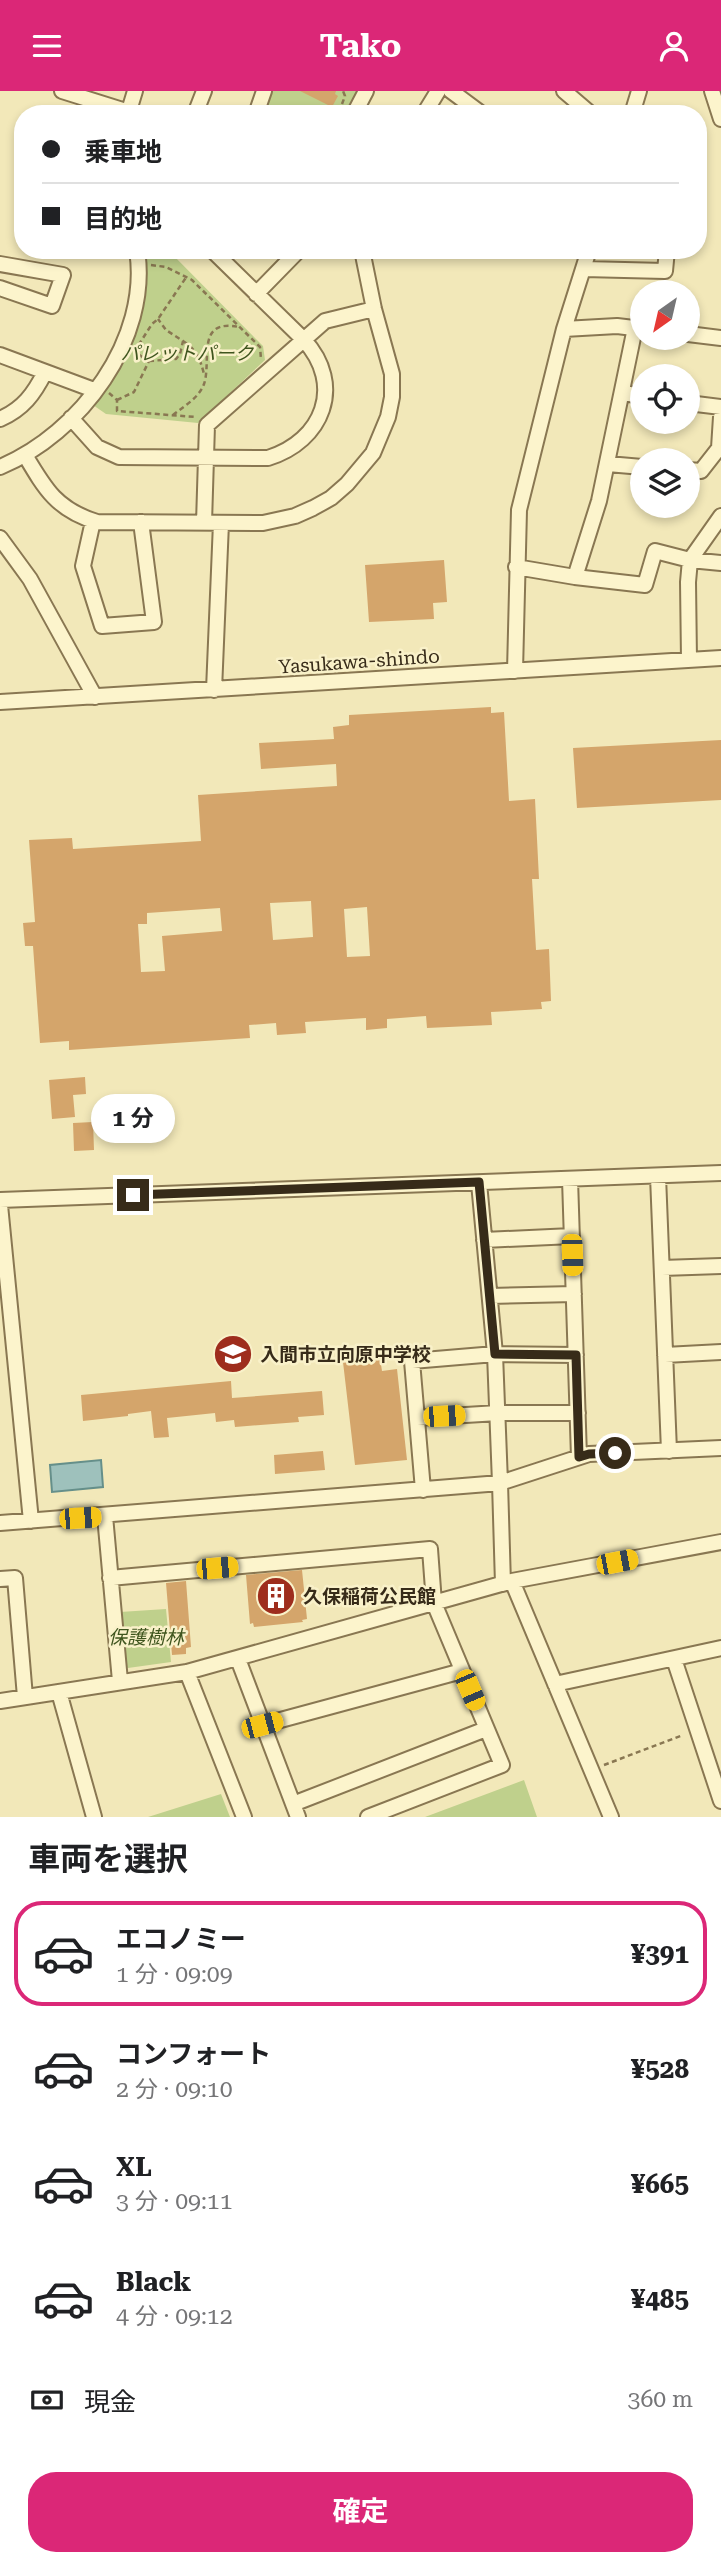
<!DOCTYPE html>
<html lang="ja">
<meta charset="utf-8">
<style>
:root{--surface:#fff;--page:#f2f2f2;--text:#202124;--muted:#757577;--line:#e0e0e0;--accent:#db2777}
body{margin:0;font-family:"Roboto Serif","Noto Sans JP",serif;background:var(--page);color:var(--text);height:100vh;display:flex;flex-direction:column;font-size:26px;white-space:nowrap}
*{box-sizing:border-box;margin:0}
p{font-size:23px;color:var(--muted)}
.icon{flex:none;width:38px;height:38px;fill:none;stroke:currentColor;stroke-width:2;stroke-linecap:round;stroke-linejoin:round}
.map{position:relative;height:1726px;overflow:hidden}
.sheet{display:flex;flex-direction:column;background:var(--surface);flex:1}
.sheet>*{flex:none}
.guide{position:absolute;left:14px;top:14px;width:693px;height:154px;border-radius:28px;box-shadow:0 4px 10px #0003;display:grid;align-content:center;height:154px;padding:0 28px;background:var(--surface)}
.needle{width:46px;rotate:214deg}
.tools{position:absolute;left:630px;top:189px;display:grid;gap:14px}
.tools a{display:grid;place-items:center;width:70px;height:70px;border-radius:50%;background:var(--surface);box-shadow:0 4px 10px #0003;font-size:35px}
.end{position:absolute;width:32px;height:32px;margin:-16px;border:9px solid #372b19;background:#fff;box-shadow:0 0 0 4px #fff}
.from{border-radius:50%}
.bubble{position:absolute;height:49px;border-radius:24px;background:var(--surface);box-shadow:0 4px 10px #0003;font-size:23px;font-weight:700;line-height:49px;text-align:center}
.car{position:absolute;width:21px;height:42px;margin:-21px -10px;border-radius:9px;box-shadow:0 0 5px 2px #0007;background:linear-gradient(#f5c518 24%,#345 0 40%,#f5c518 0 76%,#345 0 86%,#f5c518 0)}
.guide b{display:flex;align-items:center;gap:24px;height:66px;font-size:26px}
.guide b+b{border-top:2px solid var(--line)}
.guide i{width:18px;height:18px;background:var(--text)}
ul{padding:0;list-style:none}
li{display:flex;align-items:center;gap:21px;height:105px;margin:0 14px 10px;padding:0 14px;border:4px solid transparent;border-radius:28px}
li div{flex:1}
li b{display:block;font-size:26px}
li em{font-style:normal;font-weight:700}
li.selected{border-color:var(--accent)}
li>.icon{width:63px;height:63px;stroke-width:1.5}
h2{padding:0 28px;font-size:32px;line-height:84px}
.pay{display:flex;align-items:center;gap:18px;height:77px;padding:0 28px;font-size:26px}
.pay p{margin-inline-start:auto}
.action{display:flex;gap:14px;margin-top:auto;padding:14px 28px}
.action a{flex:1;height:80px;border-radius:28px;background:var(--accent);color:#fff;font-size:28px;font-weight:700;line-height:80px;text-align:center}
header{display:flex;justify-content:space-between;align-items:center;height:91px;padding:0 28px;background:var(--accent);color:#fff;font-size:32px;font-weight:700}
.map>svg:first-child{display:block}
</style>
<header><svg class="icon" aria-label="menu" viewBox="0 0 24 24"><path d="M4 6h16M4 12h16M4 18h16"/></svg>Tako<svg class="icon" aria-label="person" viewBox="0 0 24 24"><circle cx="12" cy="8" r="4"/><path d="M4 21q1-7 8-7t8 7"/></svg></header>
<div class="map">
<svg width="721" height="1726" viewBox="0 0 721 1726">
<rect width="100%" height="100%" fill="#f2e8b9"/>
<path fill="#bfd08c" d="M270,0H361L347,23H263Z
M171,162L263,255L265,269L198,332L106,323L93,314L142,205L145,168Z
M166,1518L171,1571L128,1577L125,1575L120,1521Z
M524,1689L537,1726H425Z
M221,1703L230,1726H148Z"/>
<path fill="#9ec1bc" stroke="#658f8a" stroke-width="2" d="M101,1369L103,1396L52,1401L50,1374Z"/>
<path fill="#d4a56b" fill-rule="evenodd" d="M300,0H336L335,3L338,5L332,16Z
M444,469L447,511L433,512L434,528L369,531L365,474Z
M491,616V622L504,621L509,710L535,708L539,788H532L536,859L549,858L551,910L541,911L542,918L491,921L492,934L427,937L426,925L387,928V937L366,939V927L305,931L306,942L277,944L276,932L249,934L250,947L69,959V950L40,952L33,855H25L23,832L35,831L29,749L72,747L73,758L201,750L198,704L337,695L336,673L261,678L259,652L334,648L333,636L349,634V624ZM311,810L313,846L273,849L270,812ZM367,816L370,865L347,866L344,818ZM220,817L222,840L162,845L165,880L141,881L138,833H147V822Z
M721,649V709L577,717L573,657Z
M85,986L86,1003L73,1004L75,1026L52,1028L49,989Z
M93,1031L94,1059L74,1060L73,1032Z
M380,1267L382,1280L397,1278L407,1369L355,1374L343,1271Z
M231,1290L232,1307L322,1300L324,1324L298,1326L299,1331L235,1336L234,1329L216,1331L215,1322L167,1327L169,1346L154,1347L151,1320L128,1323V1325L83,1330L81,1304Z
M323,1360L325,1379L275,1383L274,1364Z
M302,1479L307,1528L302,1529L303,1531L254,1536L253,1532L250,1533L246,1484Z
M186,1490L191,1556L186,1557V1563L172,1564L166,1492Z"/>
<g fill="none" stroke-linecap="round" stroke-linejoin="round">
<g stroke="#897752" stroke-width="18">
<path id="minor" d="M62,0L129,21
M451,0L482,23
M564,0L591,23
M712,0L721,28
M128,23L135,0
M195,23L204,0
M256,23L264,0
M354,23L366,0
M424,23L438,0
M632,23L639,0
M0,173L63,184L52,215L0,197
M584,178L665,180L667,159
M256,203L299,159
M564,238L617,235L642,238
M688,243L721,247
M0,264L94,299
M623,302L642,305
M688,312L721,316
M71,327L97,356L119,366L268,367C323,350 345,294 304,249L212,159
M0,328C23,318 34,303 45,281
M25,364C45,398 57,419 97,431L263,432L295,425L313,417L331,407L347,393L373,362L388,326L392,306V283L374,218L362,159
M608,373L642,376
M0,376C80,343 151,248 137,159
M688,379L701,380L719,357L721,326
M93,430L83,475L102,535L154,531L141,431
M204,432L207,334L325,230L374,218
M0,447L30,488L95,606
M516,476L575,486L645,494L655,460L690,469L721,472
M575,486L599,410L635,237
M689,569L688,491L690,469L721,425
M515,580L519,419L564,238L589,159
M214,599L221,432
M0,611L721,567
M658,1085L669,1360
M570,1088L579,1366
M479,1092L495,1263L500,1392L589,1363L721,1357
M0,1109L721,1082
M0,1114L31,1430
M484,1149L572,1145
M662,1177L721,1175
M490,1205L574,1203
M665,1264L721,1261
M417,1327L498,1322H578
M423,1399L412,1270L495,1263L576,1264
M105,1425L120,1590
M0,1432L500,1392L503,1493
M110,1487L430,1458L434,1512L502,1674L368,1726
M0,1488L15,1487L25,1606
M512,1490L611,1726
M238,1568L298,1726
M674,1568L721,1710
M187,1581L244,1726
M555,1593L721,1557
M59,1601L94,1726
M0,1610L187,1581L512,1490L721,1451
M262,1634L462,1580
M293,1713L486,1638"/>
</g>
<path stroke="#897752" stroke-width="2.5" stroke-dasharray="5 3.5" stroke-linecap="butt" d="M342,13L345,5L343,0
M151,174L166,176L192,189L260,256L261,268
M183,250C197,259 200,268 204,283
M134,261L152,233L158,228L187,185
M149,270L176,268L180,263L183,250L166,239L158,228
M109,302L117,309V320L196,326
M117,309L134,301L149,270L136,262
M173,324C184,315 199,307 204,293C212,270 195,227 239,236
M604,1674L683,1644"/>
<use href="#minor" stroke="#fcf4cc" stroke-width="14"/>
</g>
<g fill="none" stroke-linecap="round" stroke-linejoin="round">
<path stroke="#372b19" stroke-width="9" d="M133,1104L479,1091L495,1263L576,1264L579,1366L589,1363L615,1362"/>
</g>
<defs>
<g id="school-disc" transform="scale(2.0125)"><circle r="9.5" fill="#9e2d1d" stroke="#f9f1c9"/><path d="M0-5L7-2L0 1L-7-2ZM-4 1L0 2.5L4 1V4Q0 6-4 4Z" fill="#fff"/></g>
<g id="building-disc" transform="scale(2.0125)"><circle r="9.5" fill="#9e2d1d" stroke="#f9f1c9"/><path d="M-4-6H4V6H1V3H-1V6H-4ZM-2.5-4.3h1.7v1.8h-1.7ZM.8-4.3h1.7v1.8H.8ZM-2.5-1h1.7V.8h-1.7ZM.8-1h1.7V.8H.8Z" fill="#fff"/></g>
</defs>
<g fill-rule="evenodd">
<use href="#school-disc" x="233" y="1263"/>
<use href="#building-disc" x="276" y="1505"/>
</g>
<g text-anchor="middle" stroke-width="5" stroke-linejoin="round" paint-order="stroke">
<g font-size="19" font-style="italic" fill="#3f551e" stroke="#f9f1c9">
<text x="187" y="269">パレットパーク</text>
<text x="146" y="1553">保護樹林</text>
</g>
<g font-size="19" fill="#372b19" stroke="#f9f1c9">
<text transform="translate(359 570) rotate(-4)" y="7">Yasukawa-shindo</text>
</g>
<g font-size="19" font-weight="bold" fill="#372b19" stroke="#f9f1c9" text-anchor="start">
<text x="260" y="1270">入間市立向原中学校</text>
<text x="303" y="1512">久保稲荷公民館</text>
</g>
</g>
</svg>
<div class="tools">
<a><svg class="needle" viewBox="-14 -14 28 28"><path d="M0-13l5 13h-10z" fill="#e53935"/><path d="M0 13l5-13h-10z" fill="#757577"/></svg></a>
<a><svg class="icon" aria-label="locate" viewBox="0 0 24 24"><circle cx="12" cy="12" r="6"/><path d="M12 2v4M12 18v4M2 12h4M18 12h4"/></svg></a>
<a><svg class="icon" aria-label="layers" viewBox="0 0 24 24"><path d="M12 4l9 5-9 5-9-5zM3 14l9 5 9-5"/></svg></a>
</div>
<i class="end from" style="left:615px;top:1362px"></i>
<i class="end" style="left:133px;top:1104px"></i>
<div class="bubble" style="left:91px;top:1003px;width:84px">1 分</div>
<i class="car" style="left:572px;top:1164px;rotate:178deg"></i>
<i class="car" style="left:444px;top:1325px;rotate:87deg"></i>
<i class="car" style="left:80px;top:1427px;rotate:86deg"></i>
<i class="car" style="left:617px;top:1471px;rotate:79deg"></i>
<i class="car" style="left:217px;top:1477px;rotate:85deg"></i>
<i class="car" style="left:470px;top:1599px;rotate:157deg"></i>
<i class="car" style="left:262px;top:1634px;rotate:75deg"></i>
<div class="guide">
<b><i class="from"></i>乗車地</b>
<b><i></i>目的地</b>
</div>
</div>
<section class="sheet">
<h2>車両を選択</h2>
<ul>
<li class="selected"><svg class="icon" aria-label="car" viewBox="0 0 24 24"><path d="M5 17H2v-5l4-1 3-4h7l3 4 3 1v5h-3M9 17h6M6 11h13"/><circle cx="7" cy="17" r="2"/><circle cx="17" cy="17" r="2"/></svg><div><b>エコノミー</b><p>1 分 · 09:09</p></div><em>¥391</em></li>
<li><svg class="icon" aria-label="car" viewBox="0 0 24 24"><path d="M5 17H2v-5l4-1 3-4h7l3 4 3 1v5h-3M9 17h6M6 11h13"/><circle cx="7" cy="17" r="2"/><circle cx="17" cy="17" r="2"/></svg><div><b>コンフォート</b><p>2 分 · 09:10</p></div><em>¥528</em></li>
<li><svg class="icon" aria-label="car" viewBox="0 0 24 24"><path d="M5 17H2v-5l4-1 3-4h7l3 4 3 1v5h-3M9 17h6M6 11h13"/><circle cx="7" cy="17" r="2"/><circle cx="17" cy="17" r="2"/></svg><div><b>XL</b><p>3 分 · 09:11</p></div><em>¥665</em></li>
<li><svg class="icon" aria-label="car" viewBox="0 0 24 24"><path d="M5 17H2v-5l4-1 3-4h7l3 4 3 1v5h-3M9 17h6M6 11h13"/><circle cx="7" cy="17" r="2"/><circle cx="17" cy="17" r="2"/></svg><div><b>Black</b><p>4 分 · 09:12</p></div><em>¥485</em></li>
</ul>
<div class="pay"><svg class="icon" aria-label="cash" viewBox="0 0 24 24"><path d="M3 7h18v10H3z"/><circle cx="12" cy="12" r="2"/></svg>現金<p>360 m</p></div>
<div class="action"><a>確定</a></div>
</section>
